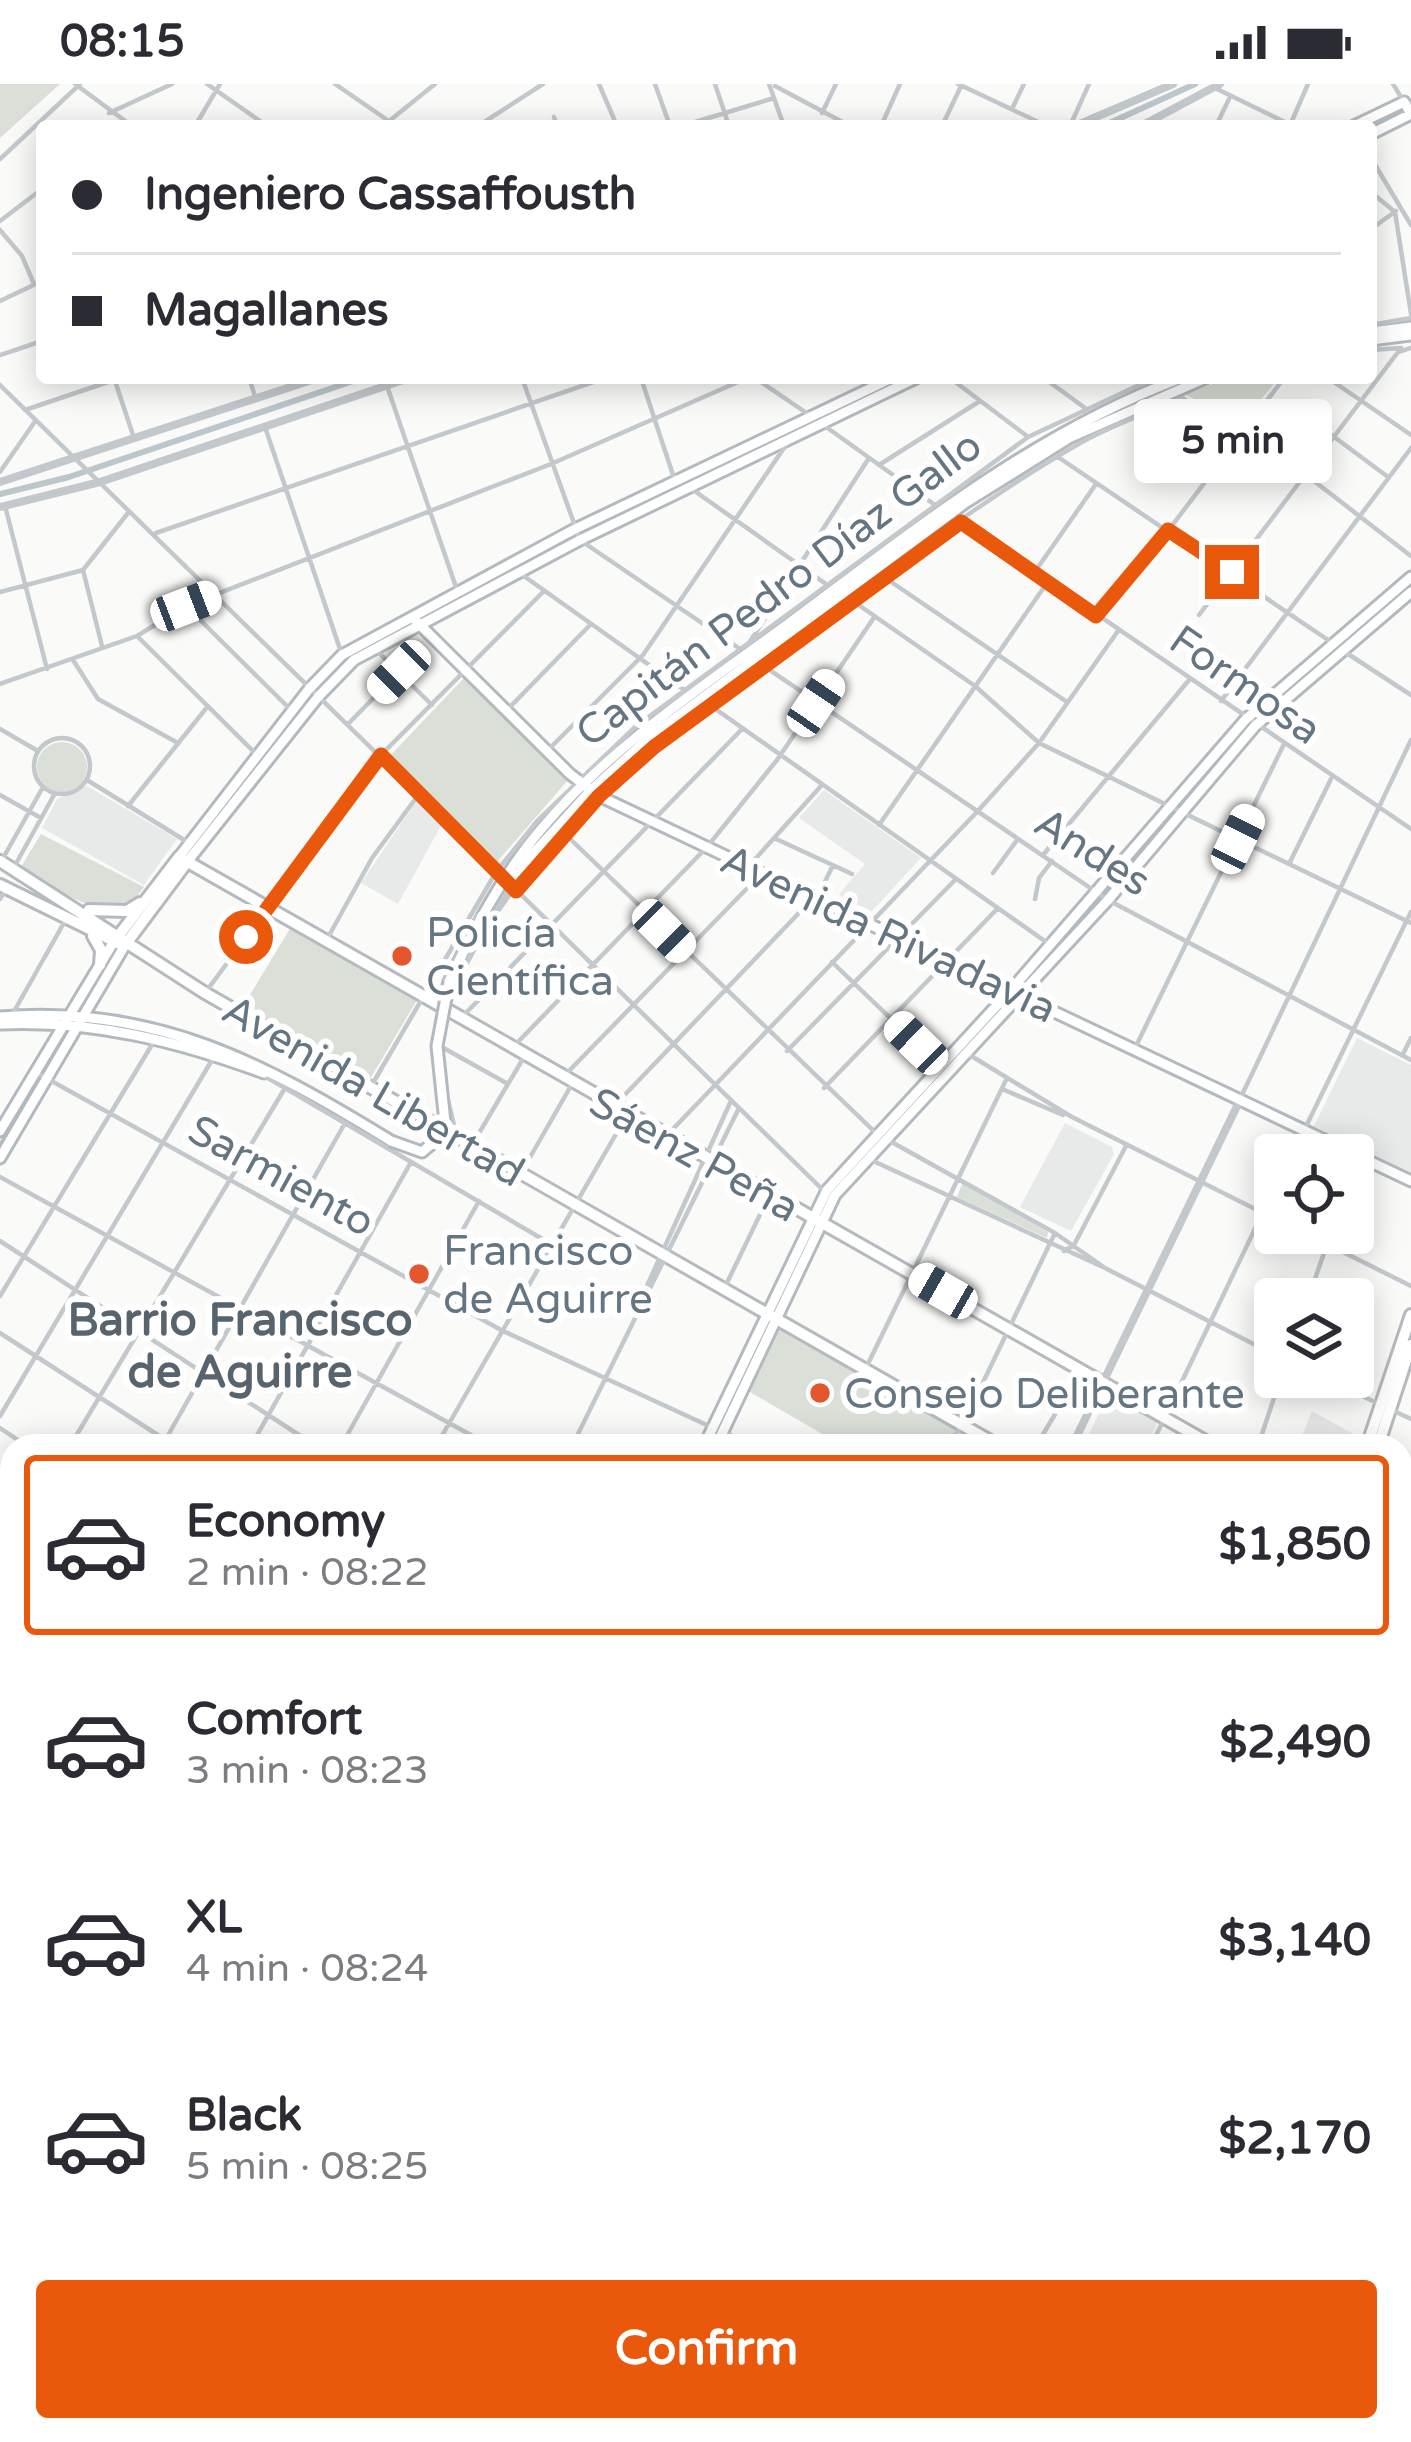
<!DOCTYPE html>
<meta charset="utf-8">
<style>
:root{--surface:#fff;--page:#f2f2f3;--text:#2b2b33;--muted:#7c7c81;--line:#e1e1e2;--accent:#ea580c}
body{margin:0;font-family:"Varela Round",sans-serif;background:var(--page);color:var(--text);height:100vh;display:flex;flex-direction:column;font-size:45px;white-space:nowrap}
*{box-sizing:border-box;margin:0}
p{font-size:39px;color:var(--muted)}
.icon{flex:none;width:66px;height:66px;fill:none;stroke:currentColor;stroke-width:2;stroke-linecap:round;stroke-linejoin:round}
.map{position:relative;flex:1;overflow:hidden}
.drawer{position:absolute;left:0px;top:1350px;width:1413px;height:1008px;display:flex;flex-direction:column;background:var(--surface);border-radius:36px 36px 0 0;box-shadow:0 6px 30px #0003}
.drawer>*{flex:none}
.banner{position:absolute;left:36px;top:36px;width:1341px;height:264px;border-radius:12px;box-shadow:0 6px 30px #0003;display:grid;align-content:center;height:264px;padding:0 36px;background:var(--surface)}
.fabs{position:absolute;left:1254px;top:1050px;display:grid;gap:24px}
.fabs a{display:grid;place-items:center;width:120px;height:120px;border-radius:12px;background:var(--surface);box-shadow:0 6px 30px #0003;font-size:60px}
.end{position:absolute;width:54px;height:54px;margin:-27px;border:15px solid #ea580c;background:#fff;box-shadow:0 0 0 6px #fff}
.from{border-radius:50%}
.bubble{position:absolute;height:84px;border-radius:12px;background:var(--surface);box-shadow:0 6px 30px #0003;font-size:39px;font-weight:700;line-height:84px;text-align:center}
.car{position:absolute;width:36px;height:72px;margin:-36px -18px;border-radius:15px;box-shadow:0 0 9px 3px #0007;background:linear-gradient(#fff 24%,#345 0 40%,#fff 0 76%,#345 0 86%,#fff 0)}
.banner b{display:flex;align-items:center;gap:42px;height:114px;font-size:45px}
.banner b+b{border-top:3px solid var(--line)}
.banner i{width:30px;height:30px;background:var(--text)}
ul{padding:21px 0 0;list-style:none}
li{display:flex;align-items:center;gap:36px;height:180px;margin:0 24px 18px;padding:0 12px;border:6px solid transparent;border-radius:12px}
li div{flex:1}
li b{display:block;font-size:45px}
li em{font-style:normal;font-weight:700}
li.selected{border-color:var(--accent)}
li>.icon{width:108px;height:108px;stroke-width:1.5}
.primary-button{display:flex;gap:24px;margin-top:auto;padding:24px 36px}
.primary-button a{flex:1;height:138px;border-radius:12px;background:var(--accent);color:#fff;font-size:48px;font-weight:700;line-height:138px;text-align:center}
.status{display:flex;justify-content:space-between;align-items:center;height:84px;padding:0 60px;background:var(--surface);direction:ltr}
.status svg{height:33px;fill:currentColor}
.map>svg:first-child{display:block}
</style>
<div class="status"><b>08:15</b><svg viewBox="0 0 49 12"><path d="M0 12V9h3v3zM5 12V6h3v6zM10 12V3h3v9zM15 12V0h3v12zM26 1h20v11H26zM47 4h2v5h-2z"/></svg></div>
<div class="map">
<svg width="1411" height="2358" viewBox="0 0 1411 2358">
<rect width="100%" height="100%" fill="#fafaf8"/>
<path fill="#e8e9e9" d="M87,702L177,755L144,801L42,744L57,715Z
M824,706L921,774L872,827L842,816L840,809L865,780L799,734Z
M417,716L443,738L398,820L361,799Z
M1357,954L1411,981V1089L1314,1042Z
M1065,1039L1112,1063L1114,1070L1071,1147L1020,1123Z
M1108,1311L1158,1337L1147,1362H1083Z
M1312,1327L1366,1357L1364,1362H1298Z
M1031,2346H1145L1139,2358H1026Z"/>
<path fill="#dadfd7" d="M0,0H60L0,54Z
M1230,294H1279L1242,338L1184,310Z
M464,594L568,696L496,779L389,673Z
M37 683a25 25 0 1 1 50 0a25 25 0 1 1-50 0Z
M41,750L144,803C113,852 56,803 21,783Z
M291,843L417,916L370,995L242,924Z
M963,1098L1048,1148L1047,1154L957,1113Z
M776,1237L959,1342L942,1362H843L743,1304Z
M1411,1606V1701L1401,1694V1608Z
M1161,2346H1227L1251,2358H1155Z"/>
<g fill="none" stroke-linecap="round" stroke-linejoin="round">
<path stroke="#bbc7cb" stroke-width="3" d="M1371,43L1397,30
M481,503L564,456L779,355
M189,768L325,595L347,575L446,522
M80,924L95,898
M0,1060L68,944"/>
<path stroke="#bbc7cb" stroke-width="6" d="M1103,42L1195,0
M0,410L69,393L362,294"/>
<g stroke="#b3babf" stroke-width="15">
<path id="secondary" d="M1354,42L1404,18L1411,30
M1371,50L1411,30
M1371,248L1411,243
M1371,256L1411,251
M413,534L570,690L599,712L1411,1097
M179,773L309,605L342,571L573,446L892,294
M187,778L318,613L354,576L580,456L916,294
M511,794L591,706L651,652L965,419L1069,354L1206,294
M449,898C474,844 504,788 543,743C612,662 703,602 788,540C913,447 1034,349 1181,294
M0,933C154,920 264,979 391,1057
M0,940C93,936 177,957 264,989
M0,1047L113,859
M0,1074L125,861
M704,1362L827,1106L1011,906L1246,635L1411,493
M716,1362L835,1111L1108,816L1255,642L1411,508
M1401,1590L1411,1596
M0,1728L12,1735
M0,2270L12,2256"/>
</g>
<g stroke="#b5babe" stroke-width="16">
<path id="primary" d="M0,777L205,909L999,1362
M0,801L120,860
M89,826L127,827L140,819
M93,852L101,866L100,881
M113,859L179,773L1214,1362
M125,861L187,778
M1367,1362L1411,1231
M1378,1362L1411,1261"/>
</g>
<g stroke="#b4b9bd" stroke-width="18">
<path id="trunk" d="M1239,2346L1265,2358
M809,2358L817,2346"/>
</g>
<path stroke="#c3c8cc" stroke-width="4.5" d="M1401,1590L1411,1572"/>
<path stroke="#c3c8cc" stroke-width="4.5" d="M75,0L132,42
M207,0L267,42
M335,0L396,42
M599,0L617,42
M655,0L670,42
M715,0L729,42
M769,0L784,42
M958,0L1047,42
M1393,0L1404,18L1411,19
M775,2L850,42
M1215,4L1293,42
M1012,25L1024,0
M109,29L172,0
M822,29L836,0
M554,33L557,42
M1291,39L1308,0
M195,42L220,0
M383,42L435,0
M478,42L543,0
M682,42L774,14
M881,42L900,0
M942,42L962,0
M1070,42L1089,0
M1216,42L1229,15
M1371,74L1411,141
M0,75L80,0
M1371,108L1395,128L1411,230
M0,137L42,105
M1371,145L1396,127
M0,146L22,172L34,200
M0,217L42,197
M1371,241L1411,234
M1371,266L1401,264
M0,271L42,257
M114,294L133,351
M249,294L256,315
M522,294L580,456L740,565
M641,294L675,397
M755,294L808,330
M950,294L1027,352
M1044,294L1085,324
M1328,294L1411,351
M0,301L824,1107
M387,302L457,506
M1184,315L1305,390L1411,472
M25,326L120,294
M1302,329L1388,393
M822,340L935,421
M265,343L342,571
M1058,373L1331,558
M879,381L980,317
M0,388L36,336
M689,403L826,500
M5,422L47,585
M950,430L1411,745
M156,449L605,294
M83,486L102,562
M83,486L128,429
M1034,489L1096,400
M521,490L683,605
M884,493L1067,618
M0,508L83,486
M850,515L975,602L1039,659L1411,839
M186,522L292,627
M1096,531L1130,497L1284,294
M1199,531L1398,268L1411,264
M137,552L257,671
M749,559L869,374
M376,566L432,621
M1345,568L1411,611
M73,576L98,615L178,659
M761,580L1108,816L1411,976
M0,600L137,552L186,522L551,380L747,294
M1221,617L1411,364
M707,619L1049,860
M507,626L591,540
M348,640L399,588
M0,645L38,667
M34 682a28 28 0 1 1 56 0a28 28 0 1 1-56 0Z
M547,667L643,571L786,361
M87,696L189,759
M0,711L41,734
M128,722L208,622
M879,741L1047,499
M564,749L878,1051
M774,754L852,790
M1043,771L1189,596
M2,776L43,703
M1289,780L1331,695
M748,783L821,702
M13,785L54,711
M993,789L1017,756
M0,815L6,805
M1035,815L1039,794L1052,777
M326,857L372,774L419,710
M832,878L940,982
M456,896L510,802
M205,909L381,671L544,507
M434,918L477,832
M449,920C512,752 694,628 834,527C914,469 996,407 1082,358C1114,340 1150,328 1183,314
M12,931L65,837
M463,932L742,645
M515,961L707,763L777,676L873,535
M440,962L508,1000
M1135,964L1283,662
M787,967L955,796
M968,970L1072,1033L1275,1135
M1403,970L1411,954
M37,989L501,1246L711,1343
M261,990L551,1160
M565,991L762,789
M373,999L496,788L538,736L635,643L1028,353L1154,294
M824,1004L998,824
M1002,1005L1063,1031
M446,1008L456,1049
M1241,1013L1411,656
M616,1020L821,806L833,781
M671,1047L976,729L1039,659L1118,547
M888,1056L1055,1149L1105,1184
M472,1061L524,973
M1292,1071L1411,828
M871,1076L1105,1184L1275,1271
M1353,1086L1358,1071
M521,1089L572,1000
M0,1093L491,1362
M1305,1149L1411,1202
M0,1157L316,1362
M1064,1167L1074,1161L1126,1062
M724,1205L769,1112
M0,1212L153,959
M1308,1215L1331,1149
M636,1226L730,1019
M0,1249L175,1362
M865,1286L1007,994
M1322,1293L1379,1320
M1394,1327L1411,1335
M0,1332L215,971
M0,1344L27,1362
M722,1347L753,1362
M70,1362L285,1004
M162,1362L345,1039
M251,1362L411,1078
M341,1362L479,1117
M436,1362L627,1031
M572,1362L738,1026
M945,1362L962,1342L1055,1149
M1036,1362L1081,1287
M1151,1362L1275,1103
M1258,1362L1281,1293
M0,1453L12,1460
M1401,1470L1411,1476
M0,1622L12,1629
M0,1674L12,1655
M1401,1702L1411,1708
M1401,1829L1411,1808
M0,1833L12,1841
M0,1872L12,1853
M1401,1935L1411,1941
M0,1955L12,1962
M0,2068L12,2048
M1401,2070L1411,2076
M0,2079L12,2086
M0,2130L12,2138
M1401,2140L1411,2110
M1401,2191L1411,2196
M0,2198L12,2205
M0,2217L10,2204
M1401,2292L1411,2297
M0,2323L12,2331
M38,2346L58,2358
M143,2346L162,2358
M246,2346L266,2358
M464,2346L488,2358
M612,2346L632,2358
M820,2346L838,2358
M970,2346L996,2358
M73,2358L83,2346
M177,2358L184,2346
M309,2358L316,2346
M413,2358L420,2346
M667,2358L675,2346
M919,2358L926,2346
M1023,2358L1028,2346
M1324,2358L1328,2346"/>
<path stroke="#c3c8cc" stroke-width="8" d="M1075,42L1173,0
M1141,42L1220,0
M0,398L318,294
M0,423L100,398L409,294
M1072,1362L1240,1016
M538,2358L545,2346
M1146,2358L1152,2346"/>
<use href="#secondary" stroke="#fff" stroke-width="9"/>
<use href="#primary" stroke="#fff" stroke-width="10"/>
<use href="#trunk" stroke="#fff" stroke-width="12"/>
<g stroke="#b3babf" stroke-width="15" stroke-linecap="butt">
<path id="secondary-bridge" d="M391,1057L422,1068L446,1048L437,962L449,898"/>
</g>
<use href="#secondary-bridge" stroke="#fff" stroke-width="9"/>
</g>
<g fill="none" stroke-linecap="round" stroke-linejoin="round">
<path stroke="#ea580c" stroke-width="15" d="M246,853L381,671L516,807L599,712L654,663L961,438L1096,532L1168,446L1232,488"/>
</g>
<g fill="#e4572e" stroke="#fff" stroke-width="4.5">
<circle cx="402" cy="872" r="12"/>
<circle cx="419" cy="1190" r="12"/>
<circle cx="820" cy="1309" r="12"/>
</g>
<g text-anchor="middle" stroke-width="12" stroke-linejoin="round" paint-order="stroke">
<g font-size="42" fill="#657683" stroke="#fff">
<text transform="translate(778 504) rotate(-37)" y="15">Capitán Pedro Díaz Gallo</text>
<text transform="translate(1246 600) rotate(35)" y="15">Formosa</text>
<text transform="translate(1093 767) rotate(32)" y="15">Andes</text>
<text transform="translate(889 849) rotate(25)" y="15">Avenida Rivadavia</text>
<text transform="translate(374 1006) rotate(30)" y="15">Avenida Libertad</text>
<text transform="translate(695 1070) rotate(29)" y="15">Sáenz Peña</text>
<text transform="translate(282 1091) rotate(29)" y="15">Sarmiento</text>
</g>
<g font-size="42" fill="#657683" stroke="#fff" text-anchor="start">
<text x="426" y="863">Policía<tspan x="426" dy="48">Científica</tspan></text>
<text x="443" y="1181">Francisco<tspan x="443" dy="48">de Aguirre</tspan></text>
<text x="844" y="1324">Consejo Deliberante</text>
</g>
<g font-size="45" font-weight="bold" fill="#57646e" stroke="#fff">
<text x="240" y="1251">Barrio Francisco<tspan x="240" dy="52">de Aguirre</tspan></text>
</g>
</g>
</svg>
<div class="fabs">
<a><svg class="icon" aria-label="locate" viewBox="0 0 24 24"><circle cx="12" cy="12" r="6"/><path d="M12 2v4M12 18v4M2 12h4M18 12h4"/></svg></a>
<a><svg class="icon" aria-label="layers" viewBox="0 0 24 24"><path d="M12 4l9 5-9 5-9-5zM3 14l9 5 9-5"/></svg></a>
</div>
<i class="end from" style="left:246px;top:853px"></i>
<i class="end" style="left:1232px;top:488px"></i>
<div class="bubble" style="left:1134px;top:315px;width:198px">5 min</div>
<i class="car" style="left:186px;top:522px;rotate:69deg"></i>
<i class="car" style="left:399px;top:588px;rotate:225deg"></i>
<i class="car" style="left:816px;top:619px;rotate:34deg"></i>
<i class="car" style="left:1238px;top:755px;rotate:26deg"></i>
<i class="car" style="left:664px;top:847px;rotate:135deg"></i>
<i class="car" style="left:916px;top:959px;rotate:314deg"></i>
<i class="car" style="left:943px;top:1207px;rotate:300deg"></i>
<div class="banner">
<b><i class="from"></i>Ingeniero Cassaffousth</b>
<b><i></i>Magallanes</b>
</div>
<section class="drawer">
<ul>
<li class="selected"><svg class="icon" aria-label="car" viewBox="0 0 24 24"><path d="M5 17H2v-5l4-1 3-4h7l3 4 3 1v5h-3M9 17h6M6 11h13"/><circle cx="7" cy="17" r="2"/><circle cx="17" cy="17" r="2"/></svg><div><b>Economy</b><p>2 min · 08:22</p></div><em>$1,850</em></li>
<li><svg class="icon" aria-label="car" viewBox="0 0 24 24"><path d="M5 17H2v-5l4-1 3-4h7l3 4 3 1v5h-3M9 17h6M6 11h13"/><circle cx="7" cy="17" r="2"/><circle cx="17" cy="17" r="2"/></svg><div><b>Comfort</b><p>3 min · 08:23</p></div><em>$2,490</em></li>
<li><svg class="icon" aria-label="car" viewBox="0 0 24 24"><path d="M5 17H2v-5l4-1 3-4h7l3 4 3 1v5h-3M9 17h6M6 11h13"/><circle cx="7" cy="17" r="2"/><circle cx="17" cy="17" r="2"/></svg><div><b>XL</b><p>4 min · 08:24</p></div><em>$3,140</em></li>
<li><svg class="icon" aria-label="car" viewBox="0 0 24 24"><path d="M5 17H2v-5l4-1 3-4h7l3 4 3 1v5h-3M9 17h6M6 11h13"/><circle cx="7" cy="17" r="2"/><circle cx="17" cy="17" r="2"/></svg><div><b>Black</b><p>5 min · 08:25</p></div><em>$2,170</em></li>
</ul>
<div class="primary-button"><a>Confirm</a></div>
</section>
</div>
